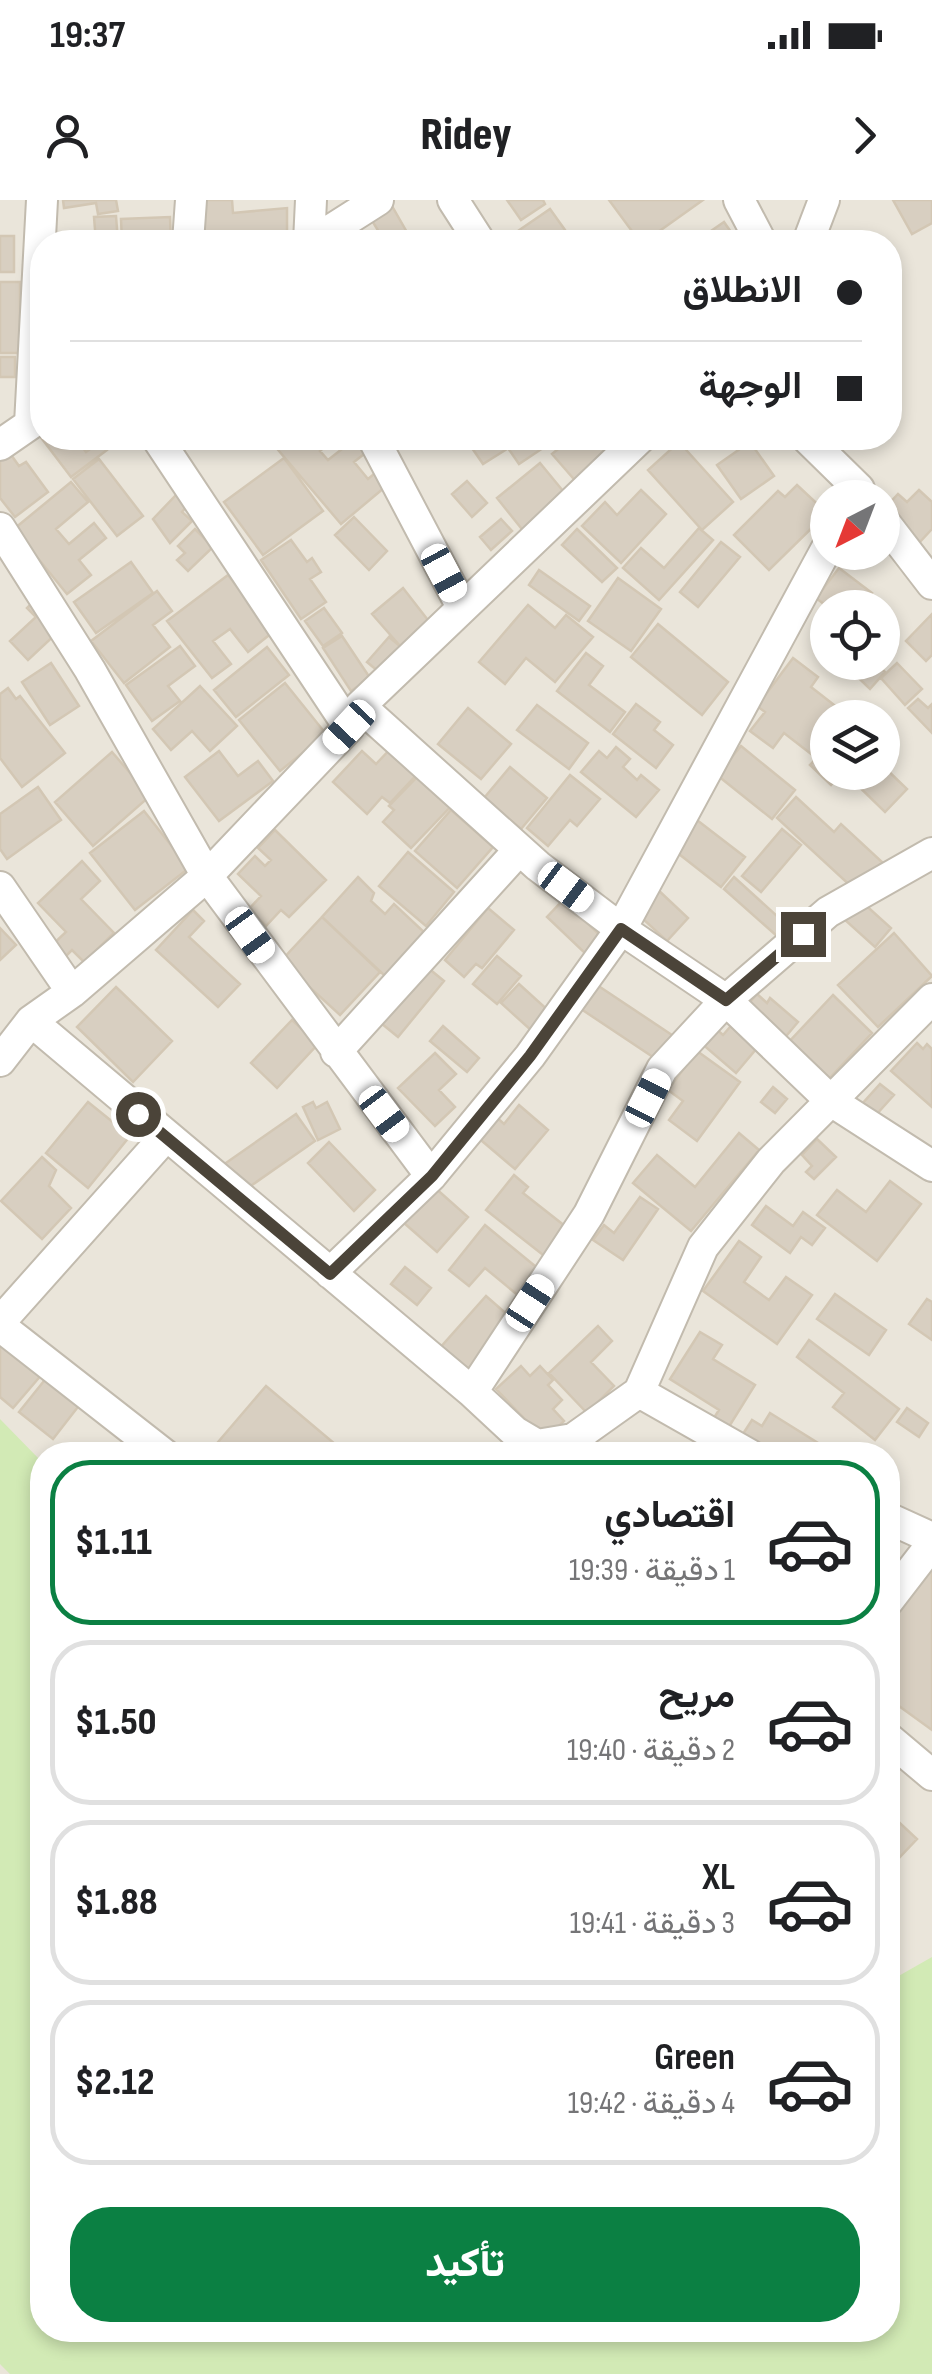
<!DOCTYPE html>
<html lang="ar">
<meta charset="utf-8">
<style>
:root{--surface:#fff;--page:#f2f2f2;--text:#202124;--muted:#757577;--line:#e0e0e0;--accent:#0b8043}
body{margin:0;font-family:"Sofia Sans Condensed",Vazirmatn,sans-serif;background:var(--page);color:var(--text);direction:rtl;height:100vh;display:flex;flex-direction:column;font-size:38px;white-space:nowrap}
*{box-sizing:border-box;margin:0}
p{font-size:32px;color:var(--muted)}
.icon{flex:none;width:55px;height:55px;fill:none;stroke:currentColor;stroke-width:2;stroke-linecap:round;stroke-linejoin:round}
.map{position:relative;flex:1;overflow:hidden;direction:ltr}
.side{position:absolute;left:30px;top:1242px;width:870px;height:900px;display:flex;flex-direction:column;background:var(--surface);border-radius:40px;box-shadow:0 5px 15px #0003;direction:rtl}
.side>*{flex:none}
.top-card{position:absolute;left:30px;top:30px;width:872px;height:220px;border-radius:40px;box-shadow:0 5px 15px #0003;direction:rtl;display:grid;align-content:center;height:220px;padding:0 40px;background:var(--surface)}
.needle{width:65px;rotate:222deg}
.fabs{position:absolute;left:810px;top:280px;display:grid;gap:20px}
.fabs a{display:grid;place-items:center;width:90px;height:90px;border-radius:50%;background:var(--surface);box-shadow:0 5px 15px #0003;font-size:50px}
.end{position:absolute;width:45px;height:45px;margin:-22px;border:12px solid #4b4439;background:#fff;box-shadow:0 0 0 5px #fff}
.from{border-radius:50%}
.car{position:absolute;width:30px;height:60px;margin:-30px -15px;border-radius:12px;box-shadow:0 0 8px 2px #0007;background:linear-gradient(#fff 24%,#345 0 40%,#fff 0 76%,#345 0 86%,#fff 0)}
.top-card b{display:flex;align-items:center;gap:35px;height:95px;font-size:38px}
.top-card b+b{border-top:2px solid var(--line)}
.top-card i{width:25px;height:25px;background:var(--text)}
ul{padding:18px 0 0;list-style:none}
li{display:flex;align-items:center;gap:30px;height:165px;margin:0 20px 15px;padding:0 20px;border:5px solid var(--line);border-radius:40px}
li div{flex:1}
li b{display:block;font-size:38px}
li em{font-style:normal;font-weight:800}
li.current{border-color:var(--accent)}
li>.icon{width:90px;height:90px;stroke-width:1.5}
.cta{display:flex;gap:20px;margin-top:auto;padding:20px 40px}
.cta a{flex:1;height:115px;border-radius:40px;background:var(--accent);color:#fff;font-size:40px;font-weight:800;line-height:115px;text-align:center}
.status{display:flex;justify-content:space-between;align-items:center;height:70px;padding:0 50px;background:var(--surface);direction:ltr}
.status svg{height:28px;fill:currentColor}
header{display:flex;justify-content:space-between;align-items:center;height:130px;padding:0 40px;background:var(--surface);font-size:45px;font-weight:800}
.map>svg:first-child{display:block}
</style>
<div class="status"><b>19:37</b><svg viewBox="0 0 49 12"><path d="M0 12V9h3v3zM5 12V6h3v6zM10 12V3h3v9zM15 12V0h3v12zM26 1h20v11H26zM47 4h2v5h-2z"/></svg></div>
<header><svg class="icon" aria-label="forward" viewBox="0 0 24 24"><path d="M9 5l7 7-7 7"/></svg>Ridey<svg class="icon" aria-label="person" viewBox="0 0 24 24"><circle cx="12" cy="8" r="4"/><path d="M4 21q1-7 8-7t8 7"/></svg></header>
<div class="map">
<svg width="932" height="2174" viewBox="0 0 932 2174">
<rect width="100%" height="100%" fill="#f6f3ec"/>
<path fill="#eae5da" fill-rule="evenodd" d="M0,0H932V2174H0ZM42,42H890V238H42ZM828,298H882V352H828ZM828,408H882V462H828ZM828,518H882V572H828ZM42,1255H888V2130H42Z"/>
<path fill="#d2eab5" d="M0,1219L42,1262V2130H888V1782L932,1757V2174H10L0,2164Z"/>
<path fill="#d8cfc1" stroke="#d3c7b4" stroke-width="2.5" d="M63,0H116L118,11L98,14L96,3L64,8Z
M205,0H232L233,13L287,8V38L278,42H202Z
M507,0H543L545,4L521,20Z
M609,0H703L644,42H640Z
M893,0H932V23L912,34Z
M392,6L412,41L361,42L379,32L371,19Z
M550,9L570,37L562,42H522L515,33Z
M116,16L118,42H96L94,17Z
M170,17L171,42H122L121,19Z
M724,22L738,42H695Z
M0,36H14V72H0Z
M0,82H20V153H0Z
M0,157H15V177H0Z
M42,226V238H76L86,252L101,241L107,250L71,277L36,231Z
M268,238H330L332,240L320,251L328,260L356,238H364L373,247L354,262L368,279L380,269L391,282L341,324Z
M465,238H499L507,249L483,264Z
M501,238H545L549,244L519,264Z
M572,238H593L610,257L579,285L552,254Z
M679,242L733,302L702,330L648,270Z
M750,242L774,276L741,299L717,265Z
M9,252L19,266L26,262L48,292L15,317L0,298V259Z
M284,258L323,311L263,355L224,302Z
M99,259L143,316L117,336L73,279Z
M540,263L568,297L525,333L497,298Z
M467,281L487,303L472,317L452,294Z
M71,282L88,302L56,329L69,344L94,323L106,338L79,360L91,375L67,394L14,329Z
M797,285L827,313L769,370L734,335L778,291L785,297Z
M641,290L666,314L621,363L582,326L605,302L617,315Z
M919,290L932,302V329L918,344L883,310L898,294L907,302Z
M176,295L187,306L182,312L192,321L170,343L153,319Z
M354,317L387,351L369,370L335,335Z
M501,319L512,331L491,350L480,337Z
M699,328L713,340L659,400L623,368L641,348L664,368Z
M195,329L213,347L188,371L177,360L185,353L178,346Z
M577,329L617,368L602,382L562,345Z
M291,340L307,362L312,358L321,372L310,379L326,402L301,419L261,360Z
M721,342L740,357L698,407L680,392Z
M131,362L153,393L96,433L74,402Z
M839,368L872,393L862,408H829L816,398Z
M539,370L590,406L579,421L529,385Z
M228,375L273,432L248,452L230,429L213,441L231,464L212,478L167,421Z
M618,378L661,409L631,451L588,421Z
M403,388L431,424L401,447L372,414Z
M157,391L172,411L153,425L170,447L124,483L91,441Z
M32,403L59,431L28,460L10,441L36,417L27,408Z
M528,405L555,428L566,415L593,437L555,482L526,458L505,484L479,462Z
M324,408L342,433L323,446L305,421Z
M932,414V455L926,461L906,441Z
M658,424L728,482L702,515L631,457Z
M342,436L370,478L351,491L323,448Z
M389,437L401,447L379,472L367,462Z
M180,446L195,466L168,486L180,501L152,521L126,485Z
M267,447L289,475L236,517L214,490Z
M586,453L603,466L589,485L625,512L610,532L557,491Z
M793,458L818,477L811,487L847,515L845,518H828V541L815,557L784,533L773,548L750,531L765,512L757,506Z
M842,462H875L885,472L870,489Z
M51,463L79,506L50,525L22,482Z
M897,463L922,489L905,505L881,478Z
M285,483L326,534L280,571L239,520Z
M200,486L237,526L210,551L192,531L171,550L153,529Z
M8,488L16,499L20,496L65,553L22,587L0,558V494Z
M918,499L928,508L932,504V533L908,508Z
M636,504L660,522L654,530L673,545L656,568L613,534Z
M537,505L588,543L569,569L517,530Z
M468,508L511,544L481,579L438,544Z
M395,544L422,569L390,603L382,597L367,614L333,582L362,551L376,564Z
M741,546L795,590L772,619L717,575Z
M828,546V572L840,575L831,585L810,565Z
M616,547L630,559L623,567L637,580L641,575L659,590L636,617L581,572L599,551L607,558Z
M219,551L238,576L258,561L273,581L219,621L185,577Z
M112,552L150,596L93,646L55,602Z
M882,565L907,589L885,612L850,578L856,572H882Z
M510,567L547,598L521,629L484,598Z
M424,570L456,601L411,648L383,622L394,610L389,606Z
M570,575L600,599L577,626L570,620L548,646L527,628Z
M38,587L61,620L7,659L0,649V614Z
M796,597L834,632L841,624L882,662L855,690L777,618Z
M451,610L493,647L457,688L415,651Z
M144,611L189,668L135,710L90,653Z
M693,617L745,657L721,687L670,647Z
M782,629L801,645L761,692L742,676Z
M275,630L326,680L289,717L281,710L266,726L249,709L261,696L238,674L255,656L265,666L271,660L258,648Z
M408,652L454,692L426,726L379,686Z
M82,661L100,681L81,699L114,733L84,762L72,750L63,759L51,746L66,732L38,703Z
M358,677L374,693L371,701L385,714L394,704L425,733L385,776L322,717Z
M734,677L788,726L778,737L724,689Z
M656,688L688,718L667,741L643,719Z
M563,700L604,739L588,756L547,717Z
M861,701L891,728L875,747L845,720Z
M488,708L514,730L482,768L476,764L464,777L445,760Z
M193,710L204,721L189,737L240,784L218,807L156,750Z
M322,717L380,772L340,815L281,761Z
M0,728L16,745L0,760Z
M894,733L932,776L878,827L838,785Z
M497,756L521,776L497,804L473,784Z
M422,763L444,781L398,837L376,819Z
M594,783L678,839L662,863L578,807Z
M519,784L550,812L533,832L501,803Z
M116,787L172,841L133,882L77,827Z
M757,794L767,803L770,798L798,822L782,841L744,809Z
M833,795L872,833L825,883L786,845Z
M737,819L762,842L736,873L701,843L715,828L723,835Z
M292,820L318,844L277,888L251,863Z
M443,826L479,858L467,872L430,841Z
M917,843L923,849L927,844L932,849V907L891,871Z
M697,851L740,882L697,941L669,920L683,901L668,890Z
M435,853L456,874L439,890L455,907L435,926L398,888Z
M880,884L894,895L875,916L862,904Z
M773,887L787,899L775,913L761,902Z
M88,902L130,936L88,988L46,953Z
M313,902L316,908L327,902L340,929L318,940L303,907Z
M519,905L548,930L515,969L475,935L493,914L504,924Z
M296,914L315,941L242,992L223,965Z
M739,933L759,950L691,1031L633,983L657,955L695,987Z
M817,939L836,957L814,979L806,972L812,966L802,955Z
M329,942L375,990L354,1011L308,963Z
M42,957L56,970L49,986L71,1008L42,1039L1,1001Z
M514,975L528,987L523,993L570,1030L547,1058L486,1010Z
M890,981L921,1004L877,1061L817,1015L837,990L866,1012Z
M433,986L468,1017L437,1052L403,1022Z
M640,997L658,1009L623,1060L593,1040L604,1025L614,1033Z
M766,1006L793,1026L803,1012L825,1028L812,1045L801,1037L790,1053L752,1025Z
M485,1025L541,1071L520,1097L485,1068L469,1086L449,1070Z
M739,1041L761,1057L744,1082L769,1100L786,1077L812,1095L777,1144L703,1091Z
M405,1067L431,1088L417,1105L391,1084Z
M835,1094L886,1130L869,1155L817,1119Z
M486,1096L510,1117L468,1176L439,1149Z
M927,1099L932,1102V1140L909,1124Z
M598,1126L612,1141L591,1162L614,1186L587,1213L549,1173Z
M700,1132L722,1145L713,1159L755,1185L725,1233L710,1224L719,1210L670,1179Z
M809,1140L899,1209L875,1240L833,1207L844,1193L797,1157Z
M0,1141L43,1173L13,1208L0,1197Z
M521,1166L530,1176L540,1166L553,1180L548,1185L562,1200L553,1209L564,1221L545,1240L496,1189Z
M48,1176L81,1203L53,1239L19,1212Z
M266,1186L348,1255H207Z
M907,1208L928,1223L919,1237L897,1222Z
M770,1213L826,1248L822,1255H769L741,1237L752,1220L762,1226Z
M932,1362V1530L888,1498V1425Z
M888,1612L917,1639L899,1658L888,1647Z"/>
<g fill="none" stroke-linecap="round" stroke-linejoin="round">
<g stroke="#c2bbae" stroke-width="34">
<path id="minor" d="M453,0L480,42
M739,0L761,42
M188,42L191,0
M309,42L311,0
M312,42L378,0
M808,42L824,0
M30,224L42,0
M157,238L349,527
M373,238L462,407
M807,238L859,289L854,298
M0,245L42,216
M882,319L932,384
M0,328L90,470L207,676L431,976
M360,506L538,666L621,729L726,800L831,901L932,966
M0,687L72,792
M31,821L472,1192L515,1232L537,1245L573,1239L587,1255
M336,852L519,650
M0,861L31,821L72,792L207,676L349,527L360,506L640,238
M330,1073L431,976L530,856L621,729L828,346
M0,1122L165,937
M0,1126L165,1255
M472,1192L589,1014L662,869L726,800L828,712L932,653
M639,1192L750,1255
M559,1253L573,1239L639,1192L703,1047L771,961L932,799
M888,1318L932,1338
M888,1401L932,1344
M888,1538L932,1575"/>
</g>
<use href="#minor" stroke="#fff" stroke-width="30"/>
</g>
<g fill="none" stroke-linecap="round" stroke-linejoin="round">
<path stroke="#4b4439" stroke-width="12" d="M138,914L330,1074L432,976L530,856L621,729L726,800L803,734"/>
</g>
</svg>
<div class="fabs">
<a><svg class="needle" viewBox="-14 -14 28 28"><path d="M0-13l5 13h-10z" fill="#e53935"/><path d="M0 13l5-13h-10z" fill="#757577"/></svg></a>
<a><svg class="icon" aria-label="locate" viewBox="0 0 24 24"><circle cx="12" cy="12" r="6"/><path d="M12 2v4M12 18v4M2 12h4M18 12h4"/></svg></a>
<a><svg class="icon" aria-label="layers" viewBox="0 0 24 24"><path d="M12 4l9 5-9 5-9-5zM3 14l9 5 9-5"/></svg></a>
</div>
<i class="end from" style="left:138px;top:914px"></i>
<i class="end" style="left:803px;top:734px"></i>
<i class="car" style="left:444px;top:373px;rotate:152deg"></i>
<i class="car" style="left:349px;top:527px;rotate:223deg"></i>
<i class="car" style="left:566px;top:687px;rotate:127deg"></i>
<i class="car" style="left:250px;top:735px;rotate:144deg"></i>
<i class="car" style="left:648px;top:898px;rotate:27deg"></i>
<i class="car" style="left:384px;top:914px;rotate:143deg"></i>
<i class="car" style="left:530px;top:1103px;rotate:33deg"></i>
<div class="top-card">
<b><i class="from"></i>الانطلاق</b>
<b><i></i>الوجهة</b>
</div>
<section class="side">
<ul>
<li class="current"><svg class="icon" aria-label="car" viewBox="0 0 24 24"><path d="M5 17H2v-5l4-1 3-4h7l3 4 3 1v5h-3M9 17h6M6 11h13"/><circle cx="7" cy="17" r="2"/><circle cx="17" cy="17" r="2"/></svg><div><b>اقتصادي</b><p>1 دقيقة · 19:39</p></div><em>$1.11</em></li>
<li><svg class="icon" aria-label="car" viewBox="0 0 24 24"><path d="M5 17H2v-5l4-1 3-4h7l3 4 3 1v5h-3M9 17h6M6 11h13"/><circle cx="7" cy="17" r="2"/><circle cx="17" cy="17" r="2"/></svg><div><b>مريح</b><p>2 دقيقة · 19:40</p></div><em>$1.50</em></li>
<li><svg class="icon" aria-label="car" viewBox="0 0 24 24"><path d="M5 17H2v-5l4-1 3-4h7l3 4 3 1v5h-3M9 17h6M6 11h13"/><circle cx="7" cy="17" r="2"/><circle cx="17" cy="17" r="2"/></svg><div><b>XL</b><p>3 دقيقة · 19:41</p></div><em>$1.88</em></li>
<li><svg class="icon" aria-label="car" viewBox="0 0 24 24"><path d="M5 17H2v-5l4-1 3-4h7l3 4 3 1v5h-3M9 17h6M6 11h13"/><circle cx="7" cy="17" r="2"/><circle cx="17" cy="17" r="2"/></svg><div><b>Green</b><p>4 دقيقة · 19:42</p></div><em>$2.12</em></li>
</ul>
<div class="cta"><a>تأكيد</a></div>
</section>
</div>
